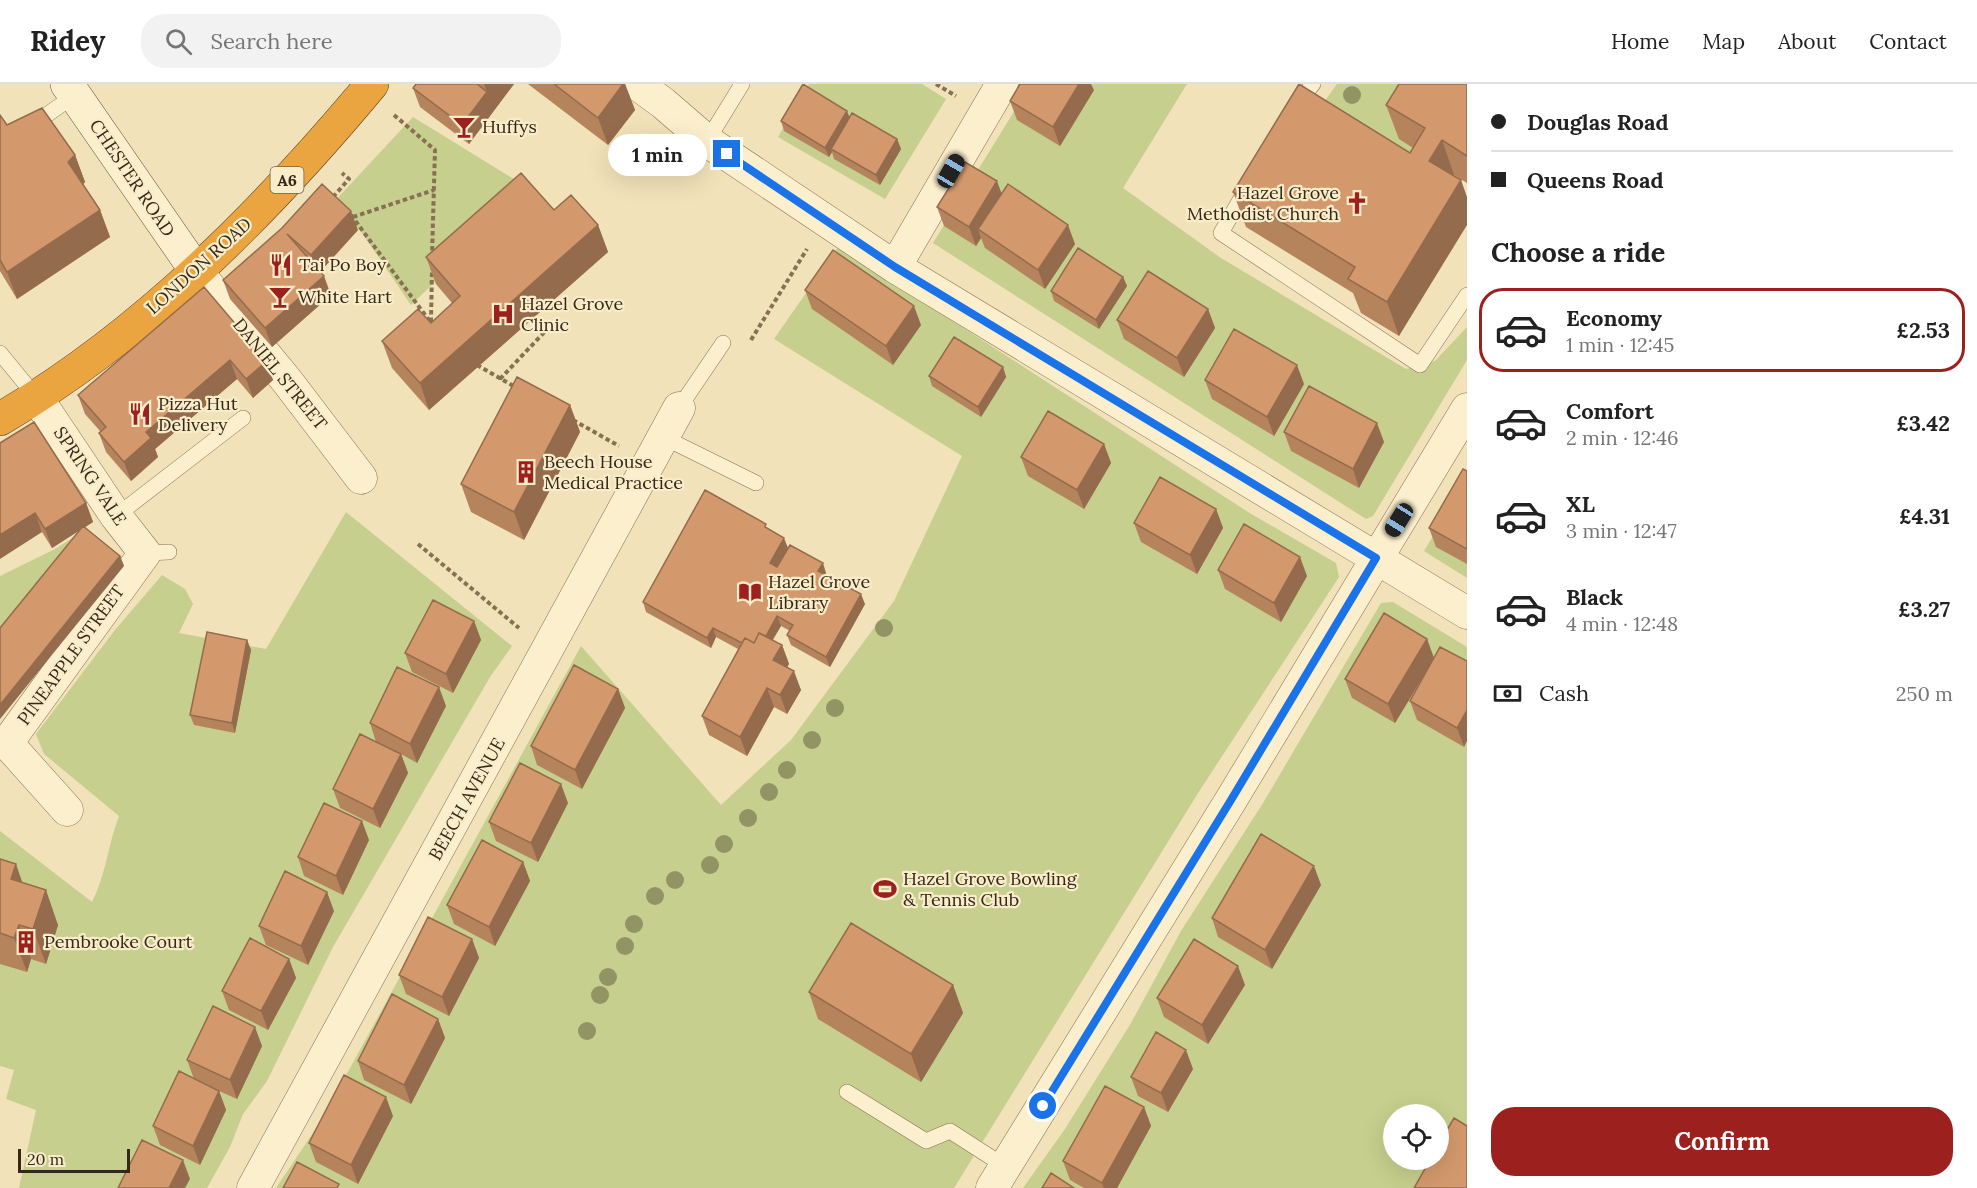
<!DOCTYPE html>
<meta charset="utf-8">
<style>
:root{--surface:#fff;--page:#f2f2f2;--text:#222;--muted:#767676;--line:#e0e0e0;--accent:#9c201e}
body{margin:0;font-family:Lora,serif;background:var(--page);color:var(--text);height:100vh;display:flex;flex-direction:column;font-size:22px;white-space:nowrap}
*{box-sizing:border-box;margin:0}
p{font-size:20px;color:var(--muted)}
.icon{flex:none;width:33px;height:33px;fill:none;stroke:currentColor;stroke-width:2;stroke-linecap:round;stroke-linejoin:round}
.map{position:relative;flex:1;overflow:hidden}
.details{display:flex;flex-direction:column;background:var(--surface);width:510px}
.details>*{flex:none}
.banner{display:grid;align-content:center;height:132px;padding:0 24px;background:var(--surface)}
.tools{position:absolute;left:1383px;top:1020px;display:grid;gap:12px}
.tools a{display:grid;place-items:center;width:66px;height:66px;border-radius:50%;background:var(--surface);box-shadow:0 6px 24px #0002;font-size:30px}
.scale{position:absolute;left:18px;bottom:15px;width:112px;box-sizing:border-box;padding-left:6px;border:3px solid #362819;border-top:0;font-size:16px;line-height:21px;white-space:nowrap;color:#362819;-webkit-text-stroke:4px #f8ecc9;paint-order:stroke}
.end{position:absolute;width:27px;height:27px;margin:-14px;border:8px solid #1a73e8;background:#fff;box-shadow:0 0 0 3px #fff}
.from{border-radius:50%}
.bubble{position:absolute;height:42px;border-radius:21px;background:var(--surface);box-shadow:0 6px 24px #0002;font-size:20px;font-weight:700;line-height:42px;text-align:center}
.car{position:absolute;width:18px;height:36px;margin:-18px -9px;border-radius:8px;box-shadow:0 0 4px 2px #0007;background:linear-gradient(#222 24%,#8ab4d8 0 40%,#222 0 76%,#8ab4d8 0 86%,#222 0)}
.banner b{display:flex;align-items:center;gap:21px;height:57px;font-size:22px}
.banner b+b{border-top:2px solid var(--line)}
.banner i{width:15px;height:15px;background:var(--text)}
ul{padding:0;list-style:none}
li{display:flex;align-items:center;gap:18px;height:84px;margin:0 12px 9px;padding:0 12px;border:3px solid transparent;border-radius:24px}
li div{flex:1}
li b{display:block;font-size:22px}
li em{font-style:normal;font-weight:700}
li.active{border-color:var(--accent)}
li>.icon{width:54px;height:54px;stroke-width:1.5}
h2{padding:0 24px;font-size:27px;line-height:72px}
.pay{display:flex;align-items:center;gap:15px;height:66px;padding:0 24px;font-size:22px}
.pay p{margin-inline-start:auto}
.primary-button{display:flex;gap:12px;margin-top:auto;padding:12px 24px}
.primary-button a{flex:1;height:69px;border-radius:24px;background:var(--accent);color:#fff;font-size:24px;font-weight:700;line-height:69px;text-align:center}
header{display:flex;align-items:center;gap:36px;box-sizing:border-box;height:84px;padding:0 30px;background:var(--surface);border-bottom:2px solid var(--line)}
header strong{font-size:28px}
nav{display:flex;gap:33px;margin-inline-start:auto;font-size:21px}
.search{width:420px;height:54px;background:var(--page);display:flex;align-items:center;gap:15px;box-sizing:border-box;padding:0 21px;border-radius:24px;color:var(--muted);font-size:22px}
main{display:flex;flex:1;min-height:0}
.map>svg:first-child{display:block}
</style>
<header>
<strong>Ridey</strong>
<div class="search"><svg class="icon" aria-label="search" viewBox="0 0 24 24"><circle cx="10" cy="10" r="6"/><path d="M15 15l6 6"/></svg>Search here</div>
<nav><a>Home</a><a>Map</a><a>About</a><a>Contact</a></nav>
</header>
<main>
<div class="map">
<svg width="1467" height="1104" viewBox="0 0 1467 1104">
<rect width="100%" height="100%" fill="#f1e2b9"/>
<path fill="#c6cf8d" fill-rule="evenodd" d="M809,0H922L946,15L885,115L778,53Z
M1031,0H1187L1123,104L1221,174L1406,285L1435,277L1467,243V276L1373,432L1366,435L933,159Z
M1337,0H1432L1437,79L1312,35Z
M413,33L530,105L411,221L360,146L332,120Z
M838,163L1248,428L1336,479L1339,493L1200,706L954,1104H276L321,1037L581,562L721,721L791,656L894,517L962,372L774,255Z
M1467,397V494L1424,467Z
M346,428L512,562L490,593L333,863L267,997L243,1030L230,1063L207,1104H19L36,1026L6,1015L14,986L0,982V747L92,818C106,791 108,760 119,732L44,670L36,650L115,546L162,491L185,505L193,520L179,549L266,565Z
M84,446L126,476L0,635V492L57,464Z
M1393,518L1467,563V1104H1023L1065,1045L1131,939L1181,847L1263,719L1381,519ZM1394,1030H1438V1076H1394Z"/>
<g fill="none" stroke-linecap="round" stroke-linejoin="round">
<g stroke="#887153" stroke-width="16">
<path id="lane" d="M1296,22L1313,0
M31,42L75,11
M707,57L742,0
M1247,104L1221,149L1420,281L1467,211
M0,269L37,314
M679,324L723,259
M663,353L756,399
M116,432L243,334
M145,469L169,468
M847,1008L926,1057L950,1047L1006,1083"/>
</g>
<g stroke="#887153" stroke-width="33">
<path id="street" d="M637,0L663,19L707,57L895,183L1467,529
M895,183L1002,0
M197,188L287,297L361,394
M37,314L116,432L145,469L7,659L67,726
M253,1104L679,324
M992,1104L1231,716L1467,325"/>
</g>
<g stroke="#6a5136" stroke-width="34">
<path id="secondary" d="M67,0L197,188"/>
</g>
<g stroke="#553e28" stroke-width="34">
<path id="highway" d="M0,335C144,251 266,127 372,0"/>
</g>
<path stroke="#887153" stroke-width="4" stroke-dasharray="4.5 3" stroke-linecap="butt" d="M936,0L956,12
M394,31L435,66L432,172
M333,113L349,95L342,89
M351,131L434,243
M353,133L434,106
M431,238L432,185
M751,256L807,165
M477,281L517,304
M500,295L552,240
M573,336L619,362
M418,460L519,544"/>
<use href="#lane" stroke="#fcefcd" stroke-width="15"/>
<use href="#street" stroke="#fcefcd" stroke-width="32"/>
<use href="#secondary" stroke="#fcefcd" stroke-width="33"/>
<use href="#highway" stroke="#eaa440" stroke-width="33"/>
</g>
<g fill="#929464">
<circle cx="1352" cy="11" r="9"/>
<circle cx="884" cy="544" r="9"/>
<circle cx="835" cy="624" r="9"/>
<circle cx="812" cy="656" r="9"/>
<circle cx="787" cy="686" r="9"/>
<circle cx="769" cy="708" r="9"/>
<circle cx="748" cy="734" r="9"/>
<circle cx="724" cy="760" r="9"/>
<circle cx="710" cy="781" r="9"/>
<circle cx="675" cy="796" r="9"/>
<circle cx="655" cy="812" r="9"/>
<circle cx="634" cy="840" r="9"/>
<circle cx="625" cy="862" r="9"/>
<circle cx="608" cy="893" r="9"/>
<circle cx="600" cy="911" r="9"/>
<circle cx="587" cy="947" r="9"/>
</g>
<path fill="#b5845d" d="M416,0H514L469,60L420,23L413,4Z
M528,0H625L635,26L608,61Z
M1467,0V99L1454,91V92L1399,252L1361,229L1353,209L1246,143L1233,108L1410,69L1413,64L1399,55L1386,21Z
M1094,6L1060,62L1017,36L1010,17Z
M0,31L7,41L75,71L85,98L83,100L100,126L110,153L17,215L0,187Z
M849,32L897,55L901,65L880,101L834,75L832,68L829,73L784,47L781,37Z
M1002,110L1075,160L1045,205L985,164L981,154L976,162L944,142L937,123Z
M554,126L598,141L608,168L429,326L392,284L382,257L431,239L452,219L436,200L426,173Z
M282,144L358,146L320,188L331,211L272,263L230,215L223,196Z
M1123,193L1127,202L1099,245L1054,217L1051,207Z
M204,203L273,296L253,314L237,295L155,365L158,373L131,397L106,368L99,349L100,347L85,330L78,311Z
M805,206L921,241L893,281L812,225Z
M1208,225L1215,244L1184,293L1124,255L1117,236Z
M1003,283L1006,293L981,333L932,302L929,292Z
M1205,296L1304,300L1274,352L1212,315Z
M570,321L580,348L524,456L471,428L461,400Z
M1284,348L1384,358L1359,404L1291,367Z
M0,359L86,419L93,438L85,443L120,472L124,482L78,447L52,464L42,448Z
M1104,360L1111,379L1084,425L1028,392L1021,373Z
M1467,387V480L1436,463L1429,444Z
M1216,425L1223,444L1197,490L1141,458L1134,439Z
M768,444L788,464L826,489L825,490L865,520L830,583L791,561L787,551L790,547L781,542L772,556L782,561L789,580L787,583L801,606L787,630L774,623L747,672L709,651L702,632L738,565L716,553L711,564L646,528L643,518Z
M1218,486L1307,492L1281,538L1225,505Z
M474,537L481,556L453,609L412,588L405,569Z
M1427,555L1464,663L1417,636L1410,617L1427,587L1395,639L1352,614L1345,595Z
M247,556L251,566L235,649L194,641L190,631Z
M618,605L625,624L582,705L537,681L531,662Z
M446,622L417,679L401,670L408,689L380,744L340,724L333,705L376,658L370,639Z
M568,719L538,778L496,757L489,738Z
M369,756L343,811L304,792L298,773Z
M0,775L22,799L58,841L46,880L31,875L27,888L0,880Z
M523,778L530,797L495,862L454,840L447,821Z
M1321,801L1272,885L1218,853L1212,834Z
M334,827L308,881L266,861L259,842Z
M472,855L479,874L449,932L406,910L399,891Z
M289,875L296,894L268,946L229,926L222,907Z
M953,901L963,929L921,998L818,935L809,908Z
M1245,901L1208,960L1164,933L1157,914Z
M438,935L445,954L411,1020L364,996L358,977Z
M262,962L237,1015L219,1007L226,1026L200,1081L160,1061L153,1042L194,995L187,976Z
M1193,985L1168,1028L1138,1012L1131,993Z
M1144,1023L1151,1042L1117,1104H1084L1070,1096L1063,1077Z
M393,1032L358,1100L316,1078L309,1059Z"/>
<path fill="#946b4c" d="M484,0H514L469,60L462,41L487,8Z
M623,0H625L635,26L608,61L598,34Z
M1079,0H1091L1094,6L1060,62L1053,43Z
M847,27L851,37L831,65L832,68L829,73L825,64Z
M897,55L901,65L880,101L876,91Z
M1442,56L1454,91L1442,111L1429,77Z
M75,71L85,98L78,106L68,78Z
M1461,96L1467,113V141L1399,252L1387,218Z
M997,97L1004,116L978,145L981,154L976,162L969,143Z
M100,126L110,153L17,215L7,188Z
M351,127L358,146L318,190L311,171Z
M598,141L608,168L429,326L420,299Z
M1068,141L1075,160L1045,205L1038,186Z
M324,192L331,211L272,263L265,244Z
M1123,193L1127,202L1099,245L1096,236Z
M914,222L921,241L893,281L886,262Z
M1208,225L1215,244L1184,293L1177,274Z
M230,276L237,295L155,365L158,373L131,397L124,378L146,348Z
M267,277L273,296L253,314L246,295Z
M1297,281L1304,300L1274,352L1267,333Z
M1003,283L1006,293L981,333L978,323Z
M570,321L580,348L524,456L514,428Z
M1377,339L1384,358L1359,404L1353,385Z
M1104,360L1111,379L1084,425L1077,406Z
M86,419L93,438L52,464L45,445Z
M1216,425L1223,444L1197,490L1190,471Z
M35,429L42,448L0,475V451Z
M784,454L788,464L774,489L770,479Z
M120,472L124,482L0,635V621Z
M1300,473L1307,492L1281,538L1274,519Z
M823,479L826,489L822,496L818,487Z
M861,510L865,520L830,583L826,573Z
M777,532L781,542L760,578L757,568Z
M474,537L481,556L453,609L446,590Z
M713,544L716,553L711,564L707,554Z
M1427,555L1434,574L1395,639L1388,620Z
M247,556L251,566L235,649L232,639Z
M782,561L789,580L780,595L773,576Z
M794,587L801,606L787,630L780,611Z
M439,603L446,622L417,679L410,660Z
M767,604L774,623L747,672L740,653Z
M618,605L625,624L582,705L575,686Z
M1467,626V657L1464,663L1457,644Z
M401,670L408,689L380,744L373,725Z
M561,700L568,719L538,778L531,759Z
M362,737L369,756L343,811L336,792Z
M523,778L530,797L495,862L489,843Z
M16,780L28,815L11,795Z
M1314,782L1321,801L1272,885L1265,866Z
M46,806L58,841L46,880L33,845Z
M327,808L334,827L308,881L301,862Z
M19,841L31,875L27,888L14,854Z
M472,855L479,874L449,932L442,913Z
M289,875L296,894L268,946L261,927Z
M1238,882L1245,901L1208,960L1202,941Z
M953,901L963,929L921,998L911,970Z
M438,935L445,954L411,1020L404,1001Z
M255,943L262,962L237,1015L230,996Z
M1186,966L1193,985L1168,1028L1161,1009Z
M219,1007L226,1026L200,1081L193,1062Z
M386,1013L393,1032L358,1100L351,1081Z
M1144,1023L1151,1042L1117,1104H1104L1102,1099Z
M183,1076L190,1095L185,1104H169Z"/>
<path fill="#d3996c" stroke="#946b4c" stroke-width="1.5" d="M416,0H477L487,8L462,41L413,4Z
M554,0H623L598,34Z
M803,0L847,27L825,64L781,37Z
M1020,0H1079L1053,43L1010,17Z
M1299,0L1410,69L1425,44L1386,21L1399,0H1467V72L1442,56L1429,77L1461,96L1387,218L1348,195L1355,183L1233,108Z
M42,24L75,71L68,78L100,126L7,188L0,176V31L7,41Z
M852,29L897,55L876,91L831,65Z
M965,78L997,97L969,143L937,123Z
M521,89L554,126L571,111L598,141L420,299L382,257L418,225L431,239L460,212L426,173Z
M322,100L351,127L311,171L287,150L324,192L265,244L223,196L282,144Z
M1008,100L1068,141L1038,186L978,145Z
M1078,164L1123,193L1096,236L1051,207Z
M833,166L914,222L886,262L805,206Z
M1148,187L1208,225L1177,274L1117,236Z
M204,203L267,277L246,295L230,276L146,348L151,354L124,378L99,349L106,343L78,311Z
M1234,245L1297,281L1267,333L1205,296Z
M954,253L1003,283L978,323L929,292Z
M517,293L570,321L514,428L461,400Z
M1309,302L1377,339L1353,385L1284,348Z
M1048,327L1104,360L1077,406L1021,373Z
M34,338L86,419L45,445L35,429L0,451V359Z
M1463,385L1467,387V465L1429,444Z
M1160,393L1216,425L1190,471L1134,439Z
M705,406L766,440L765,443L784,454L770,479L777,483L790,461L823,479L818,487L861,510L826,573L787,551L793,541L777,532L766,552L759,549L754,559L745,554L742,559L713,544L707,554L643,518Z
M1244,440L1300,473L1274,519L1218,486Z
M83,442L120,472L0,621V544Z
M433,516L474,537L446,590L405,569Z
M1384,529L1427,555L1388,620L1345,595Z
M207,548L247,556L232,639L190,631Z
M759,549L782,561L773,576L794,587L780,611L767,604L740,653L702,632L745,554L754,559Z
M1440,563L1467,577V626L1457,644L1410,617Z
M574,581L618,605L575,686L531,662Z
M397,583L439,603L410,660L370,639Z
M360,650L401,670L373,725L333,705Z
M520,679L561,700L531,759L489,738Z
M324,719L362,737L336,792L298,773Z
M1261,750L1314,782L1265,866L1212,834Z
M482,756L523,778L489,843L447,821Z
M0,775L16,780L11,795L46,806L33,845L19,841L14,854L0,849Z
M285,787L327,808L301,862L259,842Z
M428,833L472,855L442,913L399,891Z
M851,839L953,901L911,970L809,908Z
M250,854L289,875L261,927L222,907Z
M1194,855L1238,882L1202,941L1157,914Z
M392,910L438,935L404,1001L358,977Z
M213,922L255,943L230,996L187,976Z
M1156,948L1186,966L1161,1009L1131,993Z
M179,987L219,1007L193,1062L153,1042Z
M344,991L386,1013L351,1081L309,1059Z
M1105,1002L1144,1023L1102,1099L1063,1077Z
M1454,1034L1467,1042V1104H1414L1430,1076H1438V1061Z
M142,1056L183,1076L169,1104H118Z
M297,1078L339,1100L337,1104H283Z
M1051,1089L1074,1104H1042Z"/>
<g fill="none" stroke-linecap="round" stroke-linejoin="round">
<path stroke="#1a73e8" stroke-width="8" d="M727,70L895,183L1376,474L1231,716L1043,1022"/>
</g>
<defs>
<g id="bar-bare" transform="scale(1.8)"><path d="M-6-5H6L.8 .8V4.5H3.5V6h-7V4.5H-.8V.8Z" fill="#9c201e" stroke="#f8ecc9" stroke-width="2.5" paint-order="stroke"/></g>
<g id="church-bare" transform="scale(1.8)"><path d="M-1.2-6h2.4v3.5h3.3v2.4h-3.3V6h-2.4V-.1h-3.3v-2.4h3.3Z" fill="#9c201e" stroke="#f8ecc9" stroke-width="2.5" paint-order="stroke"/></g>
<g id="restaurant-bare" transform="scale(1.8)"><path d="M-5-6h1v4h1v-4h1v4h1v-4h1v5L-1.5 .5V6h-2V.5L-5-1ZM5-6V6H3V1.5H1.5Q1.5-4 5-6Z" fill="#9c201e" stroke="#f8ecc9" stroke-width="2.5" paint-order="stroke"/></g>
<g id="hospital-bare" transform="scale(1.8)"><path d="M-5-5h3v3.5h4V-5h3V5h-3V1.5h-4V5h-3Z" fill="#9c201e" stroke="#f8ecc9" stroke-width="2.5" paint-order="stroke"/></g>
<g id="building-bare" transform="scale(1.8)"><path d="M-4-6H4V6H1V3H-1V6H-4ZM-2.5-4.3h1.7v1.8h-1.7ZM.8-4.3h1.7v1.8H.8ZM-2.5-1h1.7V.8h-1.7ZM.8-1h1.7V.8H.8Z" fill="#9c201e" stroke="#f8ecc9" stroke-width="2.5" paint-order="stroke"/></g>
<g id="library-bare" transform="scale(1.8)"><path d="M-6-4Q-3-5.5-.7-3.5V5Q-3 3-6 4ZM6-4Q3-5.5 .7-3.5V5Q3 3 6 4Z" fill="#9c201e" stroke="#f8ecc9" stroke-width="2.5" paint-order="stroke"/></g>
<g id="stadium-bare" transform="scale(1.8)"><path d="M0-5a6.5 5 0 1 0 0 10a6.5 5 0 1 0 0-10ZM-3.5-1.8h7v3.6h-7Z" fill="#9c201e" stroke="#f8ecc9" stroke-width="2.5" paint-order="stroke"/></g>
</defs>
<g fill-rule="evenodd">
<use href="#bar-bare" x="464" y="43"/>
<use href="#church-bare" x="1357" y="119"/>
<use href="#restaurant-bare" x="281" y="181"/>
<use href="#bar-bare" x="280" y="213"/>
<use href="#hospital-bare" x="503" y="230"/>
<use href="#restaurant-bare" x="140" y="330"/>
<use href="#building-bare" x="526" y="388"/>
<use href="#library-bare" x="750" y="508"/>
<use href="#stadium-bare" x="885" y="805"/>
<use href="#building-bare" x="26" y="858"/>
</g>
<g text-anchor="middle" stroke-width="4.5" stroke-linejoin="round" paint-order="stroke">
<rect fill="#f8ecc9" stroke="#70634e" stroke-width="1.5" x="270.5" y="83" width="33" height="26" rx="4.5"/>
<g font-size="16" font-weight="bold" fill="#362819">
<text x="287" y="102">A6</text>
</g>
<g font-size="18" fill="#362819" stroke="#f8ecc9" text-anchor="start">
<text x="482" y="49">Huffys</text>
<text x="1339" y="115" text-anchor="end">Hazel Grove<tspan x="1339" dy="21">Methodist Church</tspan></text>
<text x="299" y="187">Tai Po Boy</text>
<text x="298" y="219">White Hart</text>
<text x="521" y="226">Hazel Grove<tspan x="521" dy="21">Clinic</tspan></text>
<text x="158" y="326">Pizza Hut<tspan x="158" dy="21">Delivery</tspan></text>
<text x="544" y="384">Beech House<tspan x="544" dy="21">Medical Practice</tspan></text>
<text x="768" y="504">Hazel Grove<tspan x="768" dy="21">Library</tspan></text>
<text x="903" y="801">Hazel Grove Bowling<tspan x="903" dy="21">&amp; Tennis Club</tspan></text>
<text x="44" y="864">Pembrooke Court</text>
</g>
<g font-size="18" fill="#362819" stroke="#f8ecc9">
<text transform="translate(132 94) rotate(56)" y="6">CHESTER ROAD</text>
<text transform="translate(199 182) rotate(-42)" y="6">LONDON ROAD</text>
<text transform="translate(280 290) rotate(51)" y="6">DANIEL STREET</text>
<text transform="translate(90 392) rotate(56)" y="6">SPRING VALE</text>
<text transform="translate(71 571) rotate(-54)" y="6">PINEAPPLE STREET</text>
<text transform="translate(467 715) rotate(-61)" y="6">BEECH AVENUE</text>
</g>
</g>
</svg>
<div class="tools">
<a><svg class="icon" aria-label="locate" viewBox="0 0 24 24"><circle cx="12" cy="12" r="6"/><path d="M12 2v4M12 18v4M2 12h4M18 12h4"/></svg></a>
</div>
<div class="scale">20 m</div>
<i class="end from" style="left:1043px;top:1022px"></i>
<i class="end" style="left:727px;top:70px"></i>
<div class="bubble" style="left:608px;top:50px;width:99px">1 min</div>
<i class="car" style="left:951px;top:87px;rotate:30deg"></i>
<i class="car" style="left:1399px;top:436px;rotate:212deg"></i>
</div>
<section class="details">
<div class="banner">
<b><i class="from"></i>Douglas Road</b>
<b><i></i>Queens Road</b>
</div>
<h2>Choose a ride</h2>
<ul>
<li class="active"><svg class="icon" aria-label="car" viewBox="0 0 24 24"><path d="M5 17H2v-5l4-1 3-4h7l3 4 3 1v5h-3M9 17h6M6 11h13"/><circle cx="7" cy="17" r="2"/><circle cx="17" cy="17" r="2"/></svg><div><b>Economy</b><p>1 min · 12:45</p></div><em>£2.53</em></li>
<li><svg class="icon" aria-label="car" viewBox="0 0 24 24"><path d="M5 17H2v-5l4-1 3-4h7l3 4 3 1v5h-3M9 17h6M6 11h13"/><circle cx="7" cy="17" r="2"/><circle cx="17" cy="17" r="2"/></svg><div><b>Comfort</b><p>2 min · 12:46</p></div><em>£3.42</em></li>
<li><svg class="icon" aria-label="car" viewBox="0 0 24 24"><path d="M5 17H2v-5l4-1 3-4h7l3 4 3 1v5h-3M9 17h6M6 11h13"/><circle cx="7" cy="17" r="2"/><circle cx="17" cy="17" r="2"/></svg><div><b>XL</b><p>3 min · 12:47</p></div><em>£4.31</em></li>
<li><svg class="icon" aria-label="car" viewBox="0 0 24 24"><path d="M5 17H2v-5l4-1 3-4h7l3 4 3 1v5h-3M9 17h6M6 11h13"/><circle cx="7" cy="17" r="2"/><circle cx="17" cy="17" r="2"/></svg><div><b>Black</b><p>4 min · 12:48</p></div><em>£3.27</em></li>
</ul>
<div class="pay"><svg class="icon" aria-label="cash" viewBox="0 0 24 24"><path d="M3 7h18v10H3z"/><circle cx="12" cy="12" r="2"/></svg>Cash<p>250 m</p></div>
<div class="primary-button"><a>Confirm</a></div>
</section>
</main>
